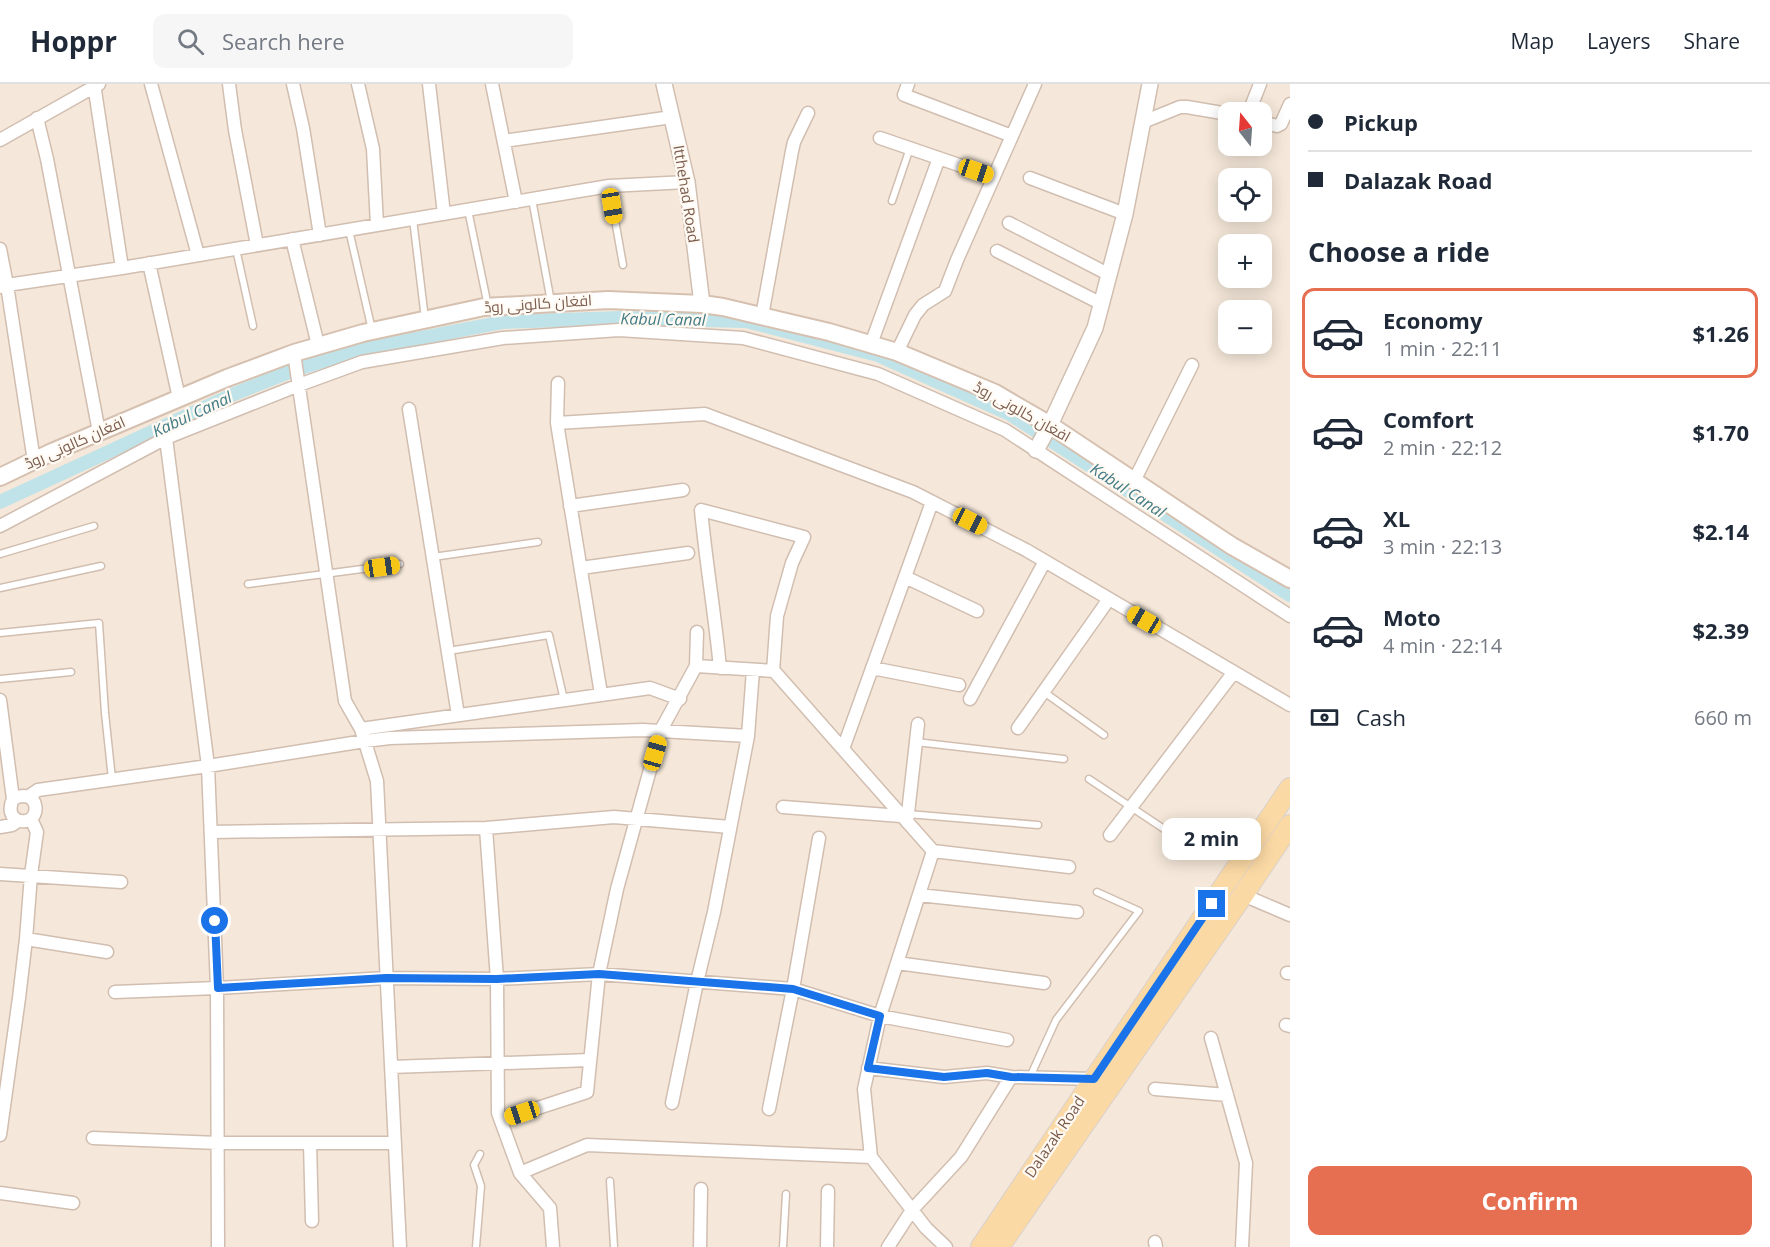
<!DOCTYPE html>
<meta charset="utf-8">
<style>
:root{--surface:#fff;--page:#f6f6f7;--text:#1f2937;--muted:#747a83;--line:#e0e1e3;--accent:#e76f51}
body{margin:0;font-family:"Open Sans",Cairo,sans-serif;background:var(--page);color:var(--text);height:100vh;display:flex;flex-direction:column;font-size:22px;white-space:nowrap}
*{box-sizing:border-box;margin:0}
p{font-size:20px;color:var(--muted)}
.icon{flex:none;width:33px;height:33px;fill:none;stroke:currentColor;stroke-width:2;stroke-linecap:round;stroke-linejoin:round}
.map{position:relative;flex:1;overflow:hidden}
.drawer{display:flex;flex-direction:column;background:var(--surface);width:480px}
.drawer>*{flex:none}
.banner{display:grid;align-content:center;height:132px;padding:0 18px;background:var(--surface)}
.needle{width:39px;rotate:343deg}
.buttons{position:absolute;left:1218px;top:18px;display:grid;gap:12px}
.buttons a{display:grid;place-items:center;width:54px;height:54px;border-radius:12px;background:var(--surface);box-shadow:0 3px 15px #0003;font-size:30px}
.end{position:absolute;width:27px;height:27px;margin:-14px;border:8px solid #1a73e8;background:#fff;box-shadow:0 0 0 3px #fff}
.from{border-radius:50%}
.bubble{position:absolute;height:42px;border-radius:12px;background:var(--surface);box-shadow:0 3px 15px #0003;font-size:20px;font-weight:700;line-height:42px;text-align:center}
.car{position:absolute;width:18px;height:36px;margin:-18px -9px;border-radius:8px;box-shadow:0 0 4px 2px #0007;background:linear-gradient(#f5c518 24%,#345 0 40%,#f5c518 0 76%,#345 0 86%,#f5c518 0)}
.banner b{display:flex;align-items:center;gap:21px;height:57px;font-size:22px}
.banner b+b{border-top:2px solid var(--line)}
.banner i{width:15px;height:15px;background:var(--text)}
ul{padding:0;list-style:none}
li{display:flex;align-items:center;gap:18px;height:90px;margin:0 12px 9px;padding:0 6px;border:3px solid transparent;border-radius:12px}
li div{flex:1}
li b{display:block;font-size:22px}
li em{font-style:normal;font-weight:700}
li.active{border-color:var(--accent)}
li>.icon{width:54px;height:54px;stroke-width:1.5}
h2{padding:0 18px;font-size:27px;line-height:72px}
.pay{display:flex;align-items:center;gap:15px;height:66px;padding:0 18px;font-size:22px}
.pay p{margin-inline-start:auto}
.button{display:flex;gap:12px;margin-top:auto;padding:12px 18px}
.button a{flex:1;height:69px;border-radius:12px;background:var(--accent);color:#fff;font-size:24px;font-weight:700;line-height:69px;text-align:center}
header{display:flex;align-items:center;gap:36px;box-sizing:border-box;height:84px;padding:0 30px;background:var(--surface);border-bottom:2px solid var(--line)}
header strong{font-size:28px}
nav{display:flex;gap:33px;margin-inline-start:auto;font-size:21px}
.search{width:420px;height:54px;background:var(--page);display:flex;align-items:center;gap:15px;box-sizing:border-box;padding:0 21px;border-radius:12px;color:var(--muted);font-size:22px}
main{display:flex;flex:1;min-height:0}
.map>svg:first-child{display:block}
</style>
<header>
<strong>Hoppr</strong>
<div class="search"><svg class="icon" aria-label="search" viewBox="0 0 24 24"><circle cx="10" cy="10" r="6"/><path d="M15 15l6 6"/></svg>Search here</div>
<nav><a>Map</a><a>Layers</a><a>Share</a></nav>
</header>
<main>
<div class="map">
<svg width="1290" height="1163" viewBox="0 0 1290 1163">
<rect width="100%" height="100%" fill="#fdf6ec"/>
<path fill="#f5e8da" fill-rule="evenodd" d="M0,0H1290V1163H0ZM1228,28H1262V62H1228ZM1228,94H1262V128H1228ZM1228,160H1262V194H1228ZM1228,226H1262V260H1228Z"/>
<g fill="none" stroke-linecap="round" stroke-linejoin="round">
<path stroke="#bfe3e8" stroke-width="14" d="M0,418L234,310L294,286L359,266L503,238L622,234L746,237L878,271L1010,330L1290,511"/>
<g stroke="#d1beb0" stroke-width="9">
<path id="service" d="M609,102L623,181
M532,115L551,218
M892,117L910,64
M468,126L488,222
M413,135L425,235
M349,146L372,246
M236,165L253,242
M0,470L94,442
M433,473L538,458
M248,500L400,480
M0,504L101,482
M0,549L99,539L105,629L112,695
M448,567L549,551L564,616
M0,595L71,588
M1044,608L1104,651
M916,658L1064,675
M1089,695L1185,759
M908,730L1038,741
M1030,993L1056,936L1139,827L1097,808
M610,1097L614,1163
M476,1163L481,1102L474,1081L480,1070
M783,1163L786,1110"/>
</g>
<g stroke="#d1beb0" stroke-width="15">
<path id="minor" d="M94,0L122,184
M151,0L198,171
M229,0L235,46L257,161
M293,0L303,44L320,151
M358,0L373,65L377,141
M429,0L444,130
M492,0L516,118
M908,0L904,11L1012,52
M1249,28L1260,0
M37,34L47,75L99,348
M1143,38L1180,23H1187L1228,30
M1262,38L1277,42L1281,40L1290,20
M880,54L994,93
M0,56L99,0
M504,57L672,33
M1030,94L1125,130
M1009,139L1110,191
M292,155L318,261
M0,165L7,201L0,203
M997,167L1102,220
M149,179L179,314
M762,232L792,67L794,58L808,29
M871,260L939,74
M897,268L915,231L923,221L945,207L957,176L1035,0
M294,269L345,617L361,645L377,697L400,1163
M558,299L557,339L601,610
M409,325L458,631
M557,339L705,330L913,408L1026,466L1290,621
M166,354L208,682L217,904L218,1163
M34,377L7,201L122,184L609,102L687,98
M1134,397L1192,281
M570,422L683,406
M0,442L166,354L299,301L362,278L503,254L619,246L743,254L878,290L1005,346L1290,532
M581,484L688,469
M905,493L977,527
M696,582L774,587L933,767L880,932L864,1005L871,1073L926,1144L946,1163
M720,584C715,531 706,479 701,426L804,453L792,479L777,532L773,587
M872,584L959,601
M970,615L1045,477
M0,616L13,715C9,723 9,735 21,737C42,741 41,701 13,715
M1018,644L1109,515
M361,645L650,604L680,615
M843,665L932,418
M29,712L38,706L208,682L365,657L390,654L643,646L748,652
M783,723L901,732
M907,738L918,640
M0,743L12,741L18,737
M486,744L497,895L498,1029L520,1089L550,1124L553,1163
M211,748L486,744L614,733L730,743
M1110,751L1234,588
M933,767L1069,783
M0,790L121,798
M919,811L1077,828
M1243,811L1290,831
M26,855L107,868
M897,879L1044,899
M1287,889H1290
M115,908L217,904L386,894L497,895L599,890L793,905L880,932L1007,956
M1286,941L1290,942
M1211,954L1246,1079L1242,1163
M391,983L590,976
M868,984L944,993L987,989L1011,993L1094,995
M1155,1005L1227,1011
M672,1019L697,898L714,828L748,652L753,586
M769,1025L793,905L819,754
M501,1036L587,1008L599,890L617,805L661,646L696,582L697,548
M0,1051L19,914L26,855L31,791L37,748L31,735
M93,1054L218,1059H395
M310,1059L312,1137
M520,1089L587,1061L871,1073
M0,1109L73,1119
M1155,1158L1156,1163
M700,1163L701,1105
M827,1163L828,1107
M888,1163L912,1126L961,1073L1011,993"/>
</g>
<g stroke="#d1beb0" stroke-width="18">
<path id="tertiary" d="M664,0L687,98L702,220
M1036,366L1050,341L1095,244L1125,130L1150,0"/>
</g>
<g stroke="#d6c0b0" stroke-width="20">
<path id="secondary" d="M0,393L52,368L227,294L294,269L363,249L484,223L608,216L702,220L723,223L829,248L897,268L995,309L1050,341L1232,462L1290,495"/>
</g>
<g stroke="#dad1cd" stroke-width="22">
<path id="primary" d="M981,1163L1290,704
M999,1163L1243,811L1290,741"/>
</g>
<use href="#service" stroke="#fff" stroke-width="6"/>
<use href="#minor" stroke="#fff" stroke-width="12"/>
<use href="#tertiary" stroke="#fff" stroke-width="15"/>
<use href="#secondary" stroke="#fff" stroke-width="16"/>
<use href="#primary" stroke="#fbd9a5" stroke-width="20"/>
</g>
<g fill="none" stroke-linecap="round" stroke-linejoin="round">
<path stroke="#1a73e8" stroke-width="8" d="M215,837L218,904L386,894L497,895L599,890L793,905L880,932L868,984L944,993L987,989L1011,993L1094,995L1212,820"/>
</g>
<g text-anchor="middle" stroke-width="4.5" stroke-linejoin="round" paint-order="stroke">
<g font-size="15" fill="#7a5c4d" stroke="#fffaf3">
<text transform="translate(686 110) rotate(81)" y="5">Itthehad Road</text>
<text transform="translate(538 220) rotate(-4)" y="5">افغان کالونی روڈ</text>
<text transform="translate(1022 328) rotate(29)" y="5">افغان کالونی روڈ</text>
<text transform="translate(75 359) rotate(-24)" y="5">افغان کالونی روڈ</text>
<text transform="translate(1055 1053) rotate(-56)" y="5">Dalazak Road</text>
</g>
<g font-size="16" font-style="italic" fill="#437c86" stroke="#fffaf3">
<text transform="translate(663 235) rotate(1)" y="6">Kabul Canal</text>
<text transform="translate(192 330) rotate(-25)" y="6">Kabul Canal</text>
<text transform="translate(1128 406) rotate(33)" y="6">Kabul Canal</text>
</g>
</g>
</svg>
<div class="buttons">
<a><svg class="needle" viewBox="-14 -14 28 28"><path d="M0-13l5 13h-10z" fill="#e53935"/><path d="M0 13l5-13h-10z" fill="#747a83"/></svg></a>
<a><svg class="icon" aria-label="locate" viewBox="0 0 24 24"><circle cx="12" cy="12" r="6"/><path d="M12 2v4M12 18v4M2 12h4M18 12h4"/></svg></a>
<a>+</a>
<a>−</a>
</div>
<i class="end from" style="left:215px;top:837px"></i>
<i class="end" style="left:1212px;top:820px"></i>
<div class="bubble" style="left:1162px;top:734px;width:99px">2 min</div>
<i class="car" style="left:976px;top:87px;rotate:109deg"></i>
<i class="car" style="left:612px;top:122px;rotate:171deg"></i>
<i class="car" style="left:970px;top:437px;rotate:117deg"></i>
<i class="car" style="left:382px;top:483px;rotate:82deg"></i>
<i class="car" style="left:1144px;top:536px;rotate:300deg"></i>
<i class="car" style="left:655px;top:669px;rotate:16deg"></i>
<i class="car" style="left:522px;top:1029px;rotate:252deg"></i>
</div>
<section class="drawer">
<div class="banner">
<b><i class="from"></i>Pickup</b>
<b><i></i>Dalazak Road</b>
</div>
<h2>Choose a ride</h2>
<ul>
<li class="active"><svg class="icon" aria-label="car" viewBox="0 0 24 24"><path d="M5 17H2v-5l4-1 3-4h7l3 4 3 1v5h-3M9 17h6M6 11h13"/><circle cx="7" cy="17" r="2"/><circle cx="17" cy="17" r="2"/></svg><div><b>Economy</b><p>1 min · 22:11</p></div><em>$1.26</em></li>
<li><svg class="icon" aria-label="car" viewBox="0 0 24 24"><path d="M5 17H2v-5l4-1 3-4h7l3 4 3 1v5h-3M9 17h6M6 11h13"/><circle cx="7" cy="17" r="2"/><circle cx="17" cy="17" r="2"/></svg><div><b>Comfort</b><p>2 min · 22:12</p></div><em>$1.70</em></li>
<li><svg class="icon" aria-label="car" viewBox="0 0 24 24"><path d="M5 17H2v-5l4-1 3-4h7l3 4 3 1v5h-3M9 17h6M6 11h13"/><circle cx="7" cy="17" r="2"/><circle cx="17" cy="17" r="2"/></svg><div><b>XL</b><p>3 min · 22:13</p></div><em>$2.14</em></li>
<li><svg class="icon" aria-label="car" viewBox="0 0 24 24"><path d="M5 17H2v-5l4-1 3-4h7l3 4 3 1v5h-3M9 17h6M6 11h13"/><circle cx="7" cy="17" r="2"/><circle cx="17" cy="17" r="2"/></svg><div><b>Moto</b><p>4 min · 22:14</p></div><em>$2.39</em></li>
</ul>
<div class="pay"><svg class="icon" aria-label="cash" viewBox="0 0 24 24"><path d="M3 7h18v10H3z"/><circle cx="12" cy="12" r="2"/></svg>Cash<p>660 m</p></div>
<div class="button"><a>Confirm</a></div>
</section>
</main>
